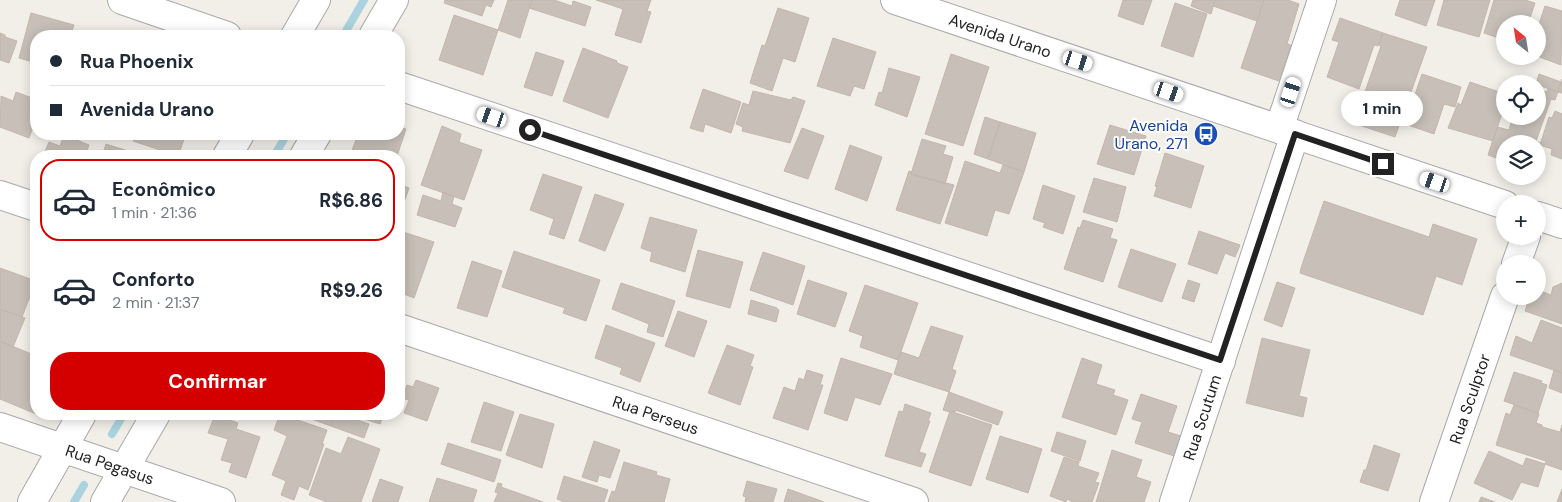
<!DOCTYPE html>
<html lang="pt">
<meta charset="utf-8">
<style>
:root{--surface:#fff;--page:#f2f2f3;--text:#1f2937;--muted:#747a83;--line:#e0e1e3;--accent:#d40000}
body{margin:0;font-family:"DM Sans",sans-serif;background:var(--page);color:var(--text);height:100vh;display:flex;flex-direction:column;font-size:19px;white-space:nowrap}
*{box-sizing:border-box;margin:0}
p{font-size:16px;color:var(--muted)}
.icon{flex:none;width:28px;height:28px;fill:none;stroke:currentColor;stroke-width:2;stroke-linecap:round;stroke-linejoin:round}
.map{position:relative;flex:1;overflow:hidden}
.panel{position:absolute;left:30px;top:150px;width:375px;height:270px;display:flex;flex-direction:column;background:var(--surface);border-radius:20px;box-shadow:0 2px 12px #0003}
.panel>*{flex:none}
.guide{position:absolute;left:30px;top:30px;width:375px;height:110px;border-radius:20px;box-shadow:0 2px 12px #0003;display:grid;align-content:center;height:110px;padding:0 20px;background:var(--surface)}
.needle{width:32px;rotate:330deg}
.fabs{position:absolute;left:1496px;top:15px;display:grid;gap:10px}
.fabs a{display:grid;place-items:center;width:50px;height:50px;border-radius:50%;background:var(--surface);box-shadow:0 2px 12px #0003;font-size:25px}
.end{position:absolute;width:22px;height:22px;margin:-11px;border:6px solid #222;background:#fff;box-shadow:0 0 0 2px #fff}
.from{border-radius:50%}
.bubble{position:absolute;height:35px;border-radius:18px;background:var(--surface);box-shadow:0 2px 12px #0003;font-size:16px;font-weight:700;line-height:35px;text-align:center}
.car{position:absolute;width:15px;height:30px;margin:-15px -8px;border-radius:6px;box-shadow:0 0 4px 1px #0007;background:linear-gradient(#fff 24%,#345 0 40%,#fff 0 76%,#345 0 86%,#fff 0)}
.guide b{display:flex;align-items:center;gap:18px;height:48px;font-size:19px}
.guide b+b{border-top:1px solid var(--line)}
.guide i{width:12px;height:12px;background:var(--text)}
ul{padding:9px 0 0;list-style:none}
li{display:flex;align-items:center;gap:15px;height:82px;margin:0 10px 8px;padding:0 10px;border:2px solid transparent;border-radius:20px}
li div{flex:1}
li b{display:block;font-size:19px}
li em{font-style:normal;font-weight:700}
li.selected{border-color:var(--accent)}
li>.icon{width:45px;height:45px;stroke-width:1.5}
.button{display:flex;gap:10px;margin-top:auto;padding:10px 20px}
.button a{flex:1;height:58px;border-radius:20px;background:var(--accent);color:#fff;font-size:20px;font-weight:700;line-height:58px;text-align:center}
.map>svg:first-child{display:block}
</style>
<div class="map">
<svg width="1562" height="502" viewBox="0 0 1562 502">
<rect width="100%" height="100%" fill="#f2efe9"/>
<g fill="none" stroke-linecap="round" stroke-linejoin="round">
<path stroke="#aad3df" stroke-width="8" d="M343,36L364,0
M274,156L287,134
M112,434L124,414
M74,502L84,485"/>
</g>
<path fill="#c7bfb8" stroke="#c4b6ab" d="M445,0H494L491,7L486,5L482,16L444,3Z
M508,0H532L520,38L498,30Z
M532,0H554L572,6L573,1L591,7L585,26L529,8Z
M596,0H651L647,11L651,12L641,43L615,35L623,9Z
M1123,0H1152L1143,25L1118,16Z
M1193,0H1215L1211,14L1191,6Z
M1215,0H1264L1257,21L1213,6Z
M1264,0H1288L1299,4L1287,44L1291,45L1279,81L1241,68Z
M1400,0H1435L1426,26L1395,15Z
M1444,0H1490L1479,37L1437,25Z
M1494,0H1525L1535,3L1528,24H1505V40L1484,33Z
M1175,3L1207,14L1193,57L1161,46Z
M1545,6L1562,11L1561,65L1537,56L1538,27Z
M778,8L809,18L795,62L783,58L772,91L750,83L762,45L765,46Z
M31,13L74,25L70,36H36V69L31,68L33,62L19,58Z
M454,15L498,30L483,75L439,60Z
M1340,18L1383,33L1378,46L1374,45L1359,89L1327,77L1339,42L1332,40Z
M0,33L5,35V37L17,41L9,63L0,60Z
M1383,33L1427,47L1395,137L1356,124L1362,109H1359L1381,46L1379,45Z
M833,38L876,52L864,89L854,86L850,96L817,86Z
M583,48L617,61V63L628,67L608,118L563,101Z
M536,52L564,61L552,96L524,87Z
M951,54L989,67L963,146L925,134Z
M889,68L920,77L907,117L875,105L879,92L882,93Z
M1422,74L1461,87L1455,107L1444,104L1434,134L1405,124Z
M1539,74L1561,82L1558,92L1538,85L1536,84Z
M1562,79V93L1558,92Z
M1470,82L1505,94V104L1493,141L1448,128L1458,103L1461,105Z
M703,89L741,102L731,133L705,124L703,132L690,128Z
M1538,89L1547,92L1548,89L1558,92L1555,100L1551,99L1536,141L1541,143L1538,153V144H1505V161L1488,155L1497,127L1509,130L1513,116H1538Z
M753,91L791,100L793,97L805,101L790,143L742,131L743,127L736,124L743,103L749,105Z
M16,92L32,98L29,106L36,109V119L29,138L0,127L1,96L13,101Z
M1555,111L1562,114V159L1551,155L1552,149L1540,145L1549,117L1552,118Z
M985,117L1000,122L988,159L974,154Z
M1000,122L1036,133L1024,172L988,159Z
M1110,125L1146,136L1134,175L1097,164Z
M442,126L461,134L459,142L482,150L464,200L421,185Z
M399,127L406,129L397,156H350L358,134H399Z
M802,128L824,136L808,179L784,171Z
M136,134H186L178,156L133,141Z
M64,135L89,145L85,156H43L49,142L60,146Z
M922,139L946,146L943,154L953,157L945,184L911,174Z
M106,144L144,156H99H102Z
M850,145L882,157L867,201L835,189Z
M1165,153L1204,166L1191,208L1154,196L1157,187L1155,186Z
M965,161L1000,173L1003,165L1024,172L1009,214L995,210L987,236L945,223Z
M909,171L912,172L911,174L954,185L940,224L896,210Z
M543,174L582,187L564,239L549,234L554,219L530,210Z
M1094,178L1126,187L1117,222L1083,212Z
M399,184L409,188L399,217Z
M1043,185L1075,196L1063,234L1043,227L1045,223L1033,219Z
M443,192L454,196L452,204L462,208L455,227L417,215L423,195L441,201Z
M595,194L624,204L605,251L579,241Z
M1324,201L1429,237L1433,224L1477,239L1462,285L1436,276L1423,315L1300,273L1301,268Z
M650,217L697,230L685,272L650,261L652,252L641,248Z
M1083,220L1113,229L1110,238L1117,240L1103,282L1064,269L1078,227L1080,228Z
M400,231L434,242L414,298L399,292V235Z
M1199,231L1240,245L1235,257L1225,253L1217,274L1188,264Z
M1131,249L1176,264L1162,302L1118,287Z
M698,250L743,262L730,308L686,296Z
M514,251L600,280L586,321L563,313L565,308L502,287Z
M763,252L805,266L793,305L750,290Z
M472,261L502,271L487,317L457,308Z
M0,268L36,281L22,317L0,309Z
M808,280L847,293L835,327L797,314Z
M1188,280L1200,284L1194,302L1182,298Z
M1277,282L1295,288L1282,327L1264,320Z
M621,283L675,301L663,337L647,332L649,324L612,309Z
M1562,283V324L1525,311L1530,296H1538V290L1551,295L1553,287Z
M865,285L918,303L898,360L860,347L863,336L849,331Z
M751,300L777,308V309L779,310L776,322L748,314Z
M0,309L25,318L13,347L0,341Z
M678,311L707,321L694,357L665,346Z
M1541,320L1562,328V373L1510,355L1516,336L1532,343Z
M606,325L655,343L640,382L620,374L622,368L595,358Z
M931,326L963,336L952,369L956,371L949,392L894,374L901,352L919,358Z
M1262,338L1310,350L1299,396L1307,398L1303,417L1246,403Z
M0,341L36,356V414H42L41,416L0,399Z
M727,345L754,355L750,366L753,367L740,405L708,393Z
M841,358L892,374L880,405L855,397L847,421L824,413Z
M1082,358L1102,365L1096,384L1115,390L1113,395L1128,400L1116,435L1062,417Z
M807,370L823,375L820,385H823L808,430L773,418L784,387L795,391L799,378L804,380Z
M1554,370L1562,373V393L1549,388Z
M1514,372L1542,381L1541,383L1547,385L1538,413L1504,401Z
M416,380L439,388L427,421L404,413L409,400L402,398L407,385L413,387Z
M949,392L1003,412L998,425L955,410V412L950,411V412L943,410Z
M1141,394L1177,406L1168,432L1181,436L1174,456L1135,443L1142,422L1132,419Z
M484,402L514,412L501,451L471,442Z
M905,404L931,413L928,421H930L919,452L926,454L921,467L885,456L899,411L903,412Z
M1514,405L1539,414L1536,423L1542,425V427L1560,432L1562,425V470L1545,464L1546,461L1496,445L1506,413L1510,415Z
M950,411L992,425L971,486L929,472Z
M280,414L327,430L322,444H324L308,490L299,486L294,500L281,495L286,481L272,475L287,436L274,430Z
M297,414H335L331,426Z
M335,414H340L369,424L364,438L331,426Z
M348,414H384L380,424Z
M520,414L554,424L542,468L506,455Z
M215,415L238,423L236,429L260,437L246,478L229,472L232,463L221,460L228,439L208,433Z
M1057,432L1086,441L1080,461L1051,451Z
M1000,436L1042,449L1028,493L986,479Z
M348,437L380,449L361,502H327L309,495L326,448L341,454Z
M594,441L620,450L610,478L599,475L597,482L582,477Z
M448,443L501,460L494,482L441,464Z
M1374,445L1400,454L1388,491L1360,482L1364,470H1366Z
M1112,450L1142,460L1136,477L1151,482L1144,502H1096Z
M1489,451L1523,466L1526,458L1545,464L1538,487L1521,482L1512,500L1474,483Z
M1064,457L1079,462L1078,466L1099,473L1095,482L1099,483L1092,502H1073L1067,499L1066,502L1050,496Z
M624,462L657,472L656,475L670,479L664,502H608L612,491L615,492Z
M564,476L608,490L604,502H562V501L557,499Z
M437,478L477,490L473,502H429Z
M380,479L403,487L398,502H372Z
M747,481L777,489L773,502H745L746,497L743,496Z
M498,483L502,484L501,487L543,502H494L498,493L495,492Z
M788,489L824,502H784Z
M1562,489V502H1557Z
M1481,497L1495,502H1479Z"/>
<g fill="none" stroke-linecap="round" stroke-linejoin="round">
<g stroke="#a9a9a9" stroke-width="30">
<g id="minor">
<path d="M122,0L227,36"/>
<path d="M295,36L316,0"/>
<path d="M373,36L394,0"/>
<path d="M399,86L1221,361"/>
<path d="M1279,129L1322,0"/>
<path d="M227,156L240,134"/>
<path d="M304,156L317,134"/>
<path d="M0,195L36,207"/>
<path d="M1516,264L1526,236"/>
<path id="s1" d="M399,328L914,502"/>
<path id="s2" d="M0,427L221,502"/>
<path d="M32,502L82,414"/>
<path d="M105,502L156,414"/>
<path id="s3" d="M1174,502L1295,134"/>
<path id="s4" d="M1434,502L1505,296"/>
</g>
</g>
<g stroke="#a9a9a9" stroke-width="30">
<g id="tertiary">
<path id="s5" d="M895,0L1505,205"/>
<path d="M1538,216L1562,224"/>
</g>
</g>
<use href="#minor" stroke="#fff" stroke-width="28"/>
<use href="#tertiary" stroke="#fff" stroke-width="28"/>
</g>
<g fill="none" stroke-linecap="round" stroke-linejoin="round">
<path stroke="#222" stroke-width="6" d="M530,130L1220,360L1295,134L1383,164"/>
</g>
<defs>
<g id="bus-disc" transform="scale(1.25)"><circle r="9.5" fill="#1a4fb4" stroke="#fff"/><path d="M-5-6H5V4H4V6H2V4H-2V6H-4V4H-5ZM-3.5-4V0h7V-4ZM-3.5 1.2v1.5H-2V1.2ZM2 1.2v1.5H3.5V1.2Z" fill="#fff"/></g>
</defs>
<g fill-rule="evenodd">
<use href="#bus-disc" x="1206" y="134"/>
</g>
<g text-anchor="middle" stroke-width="4" stroke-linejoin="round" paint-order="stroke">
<g font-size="16" fill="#222" stroke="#fff">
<text dy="6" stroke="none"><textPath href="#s5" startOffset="111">Avenida Urano</textPath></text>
<text dy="6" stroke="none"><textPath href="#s4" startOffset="109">Rua Sculptor</textPath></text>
<text dy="6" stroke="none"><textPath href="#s1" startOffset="271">Rua Perseus</textPath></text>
<text dy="6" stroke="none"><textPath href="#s3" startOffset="89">Rua Scutum</textPath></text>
<text dy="6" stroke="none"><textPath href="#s2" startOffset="116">Rua Pegasus</textPath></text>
</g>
<g font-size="16" fill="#164399" stroke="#fff" text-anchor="end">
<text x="1188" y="131">Avenida<tspan x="1188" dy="18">Urano, 271</tspan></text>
</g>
</g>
</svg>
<div class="fabs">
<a><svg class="needle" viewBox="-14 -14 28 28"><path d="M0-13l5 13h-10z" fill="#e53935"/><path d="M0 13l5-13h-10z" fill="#747a83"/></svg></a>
<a><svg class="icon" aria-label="locate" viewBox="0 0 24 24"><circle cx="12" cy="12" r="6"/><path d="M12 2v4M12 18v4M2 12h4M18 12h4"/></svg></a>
<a><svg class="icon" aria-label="layers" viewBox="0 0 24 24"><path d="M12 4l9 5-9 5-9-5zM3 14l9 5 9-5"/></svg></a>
<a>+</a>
<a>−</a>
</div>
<i class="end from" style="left:530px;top:130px"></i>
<i class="end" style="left:1383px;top:164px"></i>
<div class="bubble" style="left:1341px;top:91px;width:82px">1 min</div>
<i class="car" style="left:1078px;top:61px;rotate:108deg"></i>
<i class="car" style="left:1169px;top:92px;rotate:109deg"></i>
<i class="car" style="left:1291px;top:92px;rotate:18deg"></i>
<i class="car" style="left:492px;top:117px;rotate:289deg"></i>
<i class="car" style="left:1435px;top:182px;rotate:289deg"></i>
<div class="guide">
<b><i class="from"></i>Rua Phoenix</b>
<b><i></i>Avenida Urano</b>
</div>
<section class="panel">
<ul>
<li class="selected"><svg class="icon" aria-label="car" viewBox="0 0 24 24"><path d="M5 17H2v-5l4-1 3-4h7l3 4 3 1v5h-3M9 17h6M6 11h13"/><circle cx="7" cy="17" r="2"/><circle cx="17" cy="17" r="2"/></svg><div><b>Econômico</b><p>1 min · 21:36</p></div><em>R$6.86</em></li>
<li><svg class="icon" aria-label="car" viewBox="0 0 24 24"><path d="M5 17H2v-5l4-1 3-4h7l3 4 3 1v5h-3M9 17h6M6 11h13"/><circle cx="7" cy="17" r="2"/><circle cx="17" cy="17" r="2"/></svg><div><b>Conforto</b><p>2 min · 21:37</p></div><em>R$9.26</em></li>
</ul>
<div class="button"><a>Confirmar</a></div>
</section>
</div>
